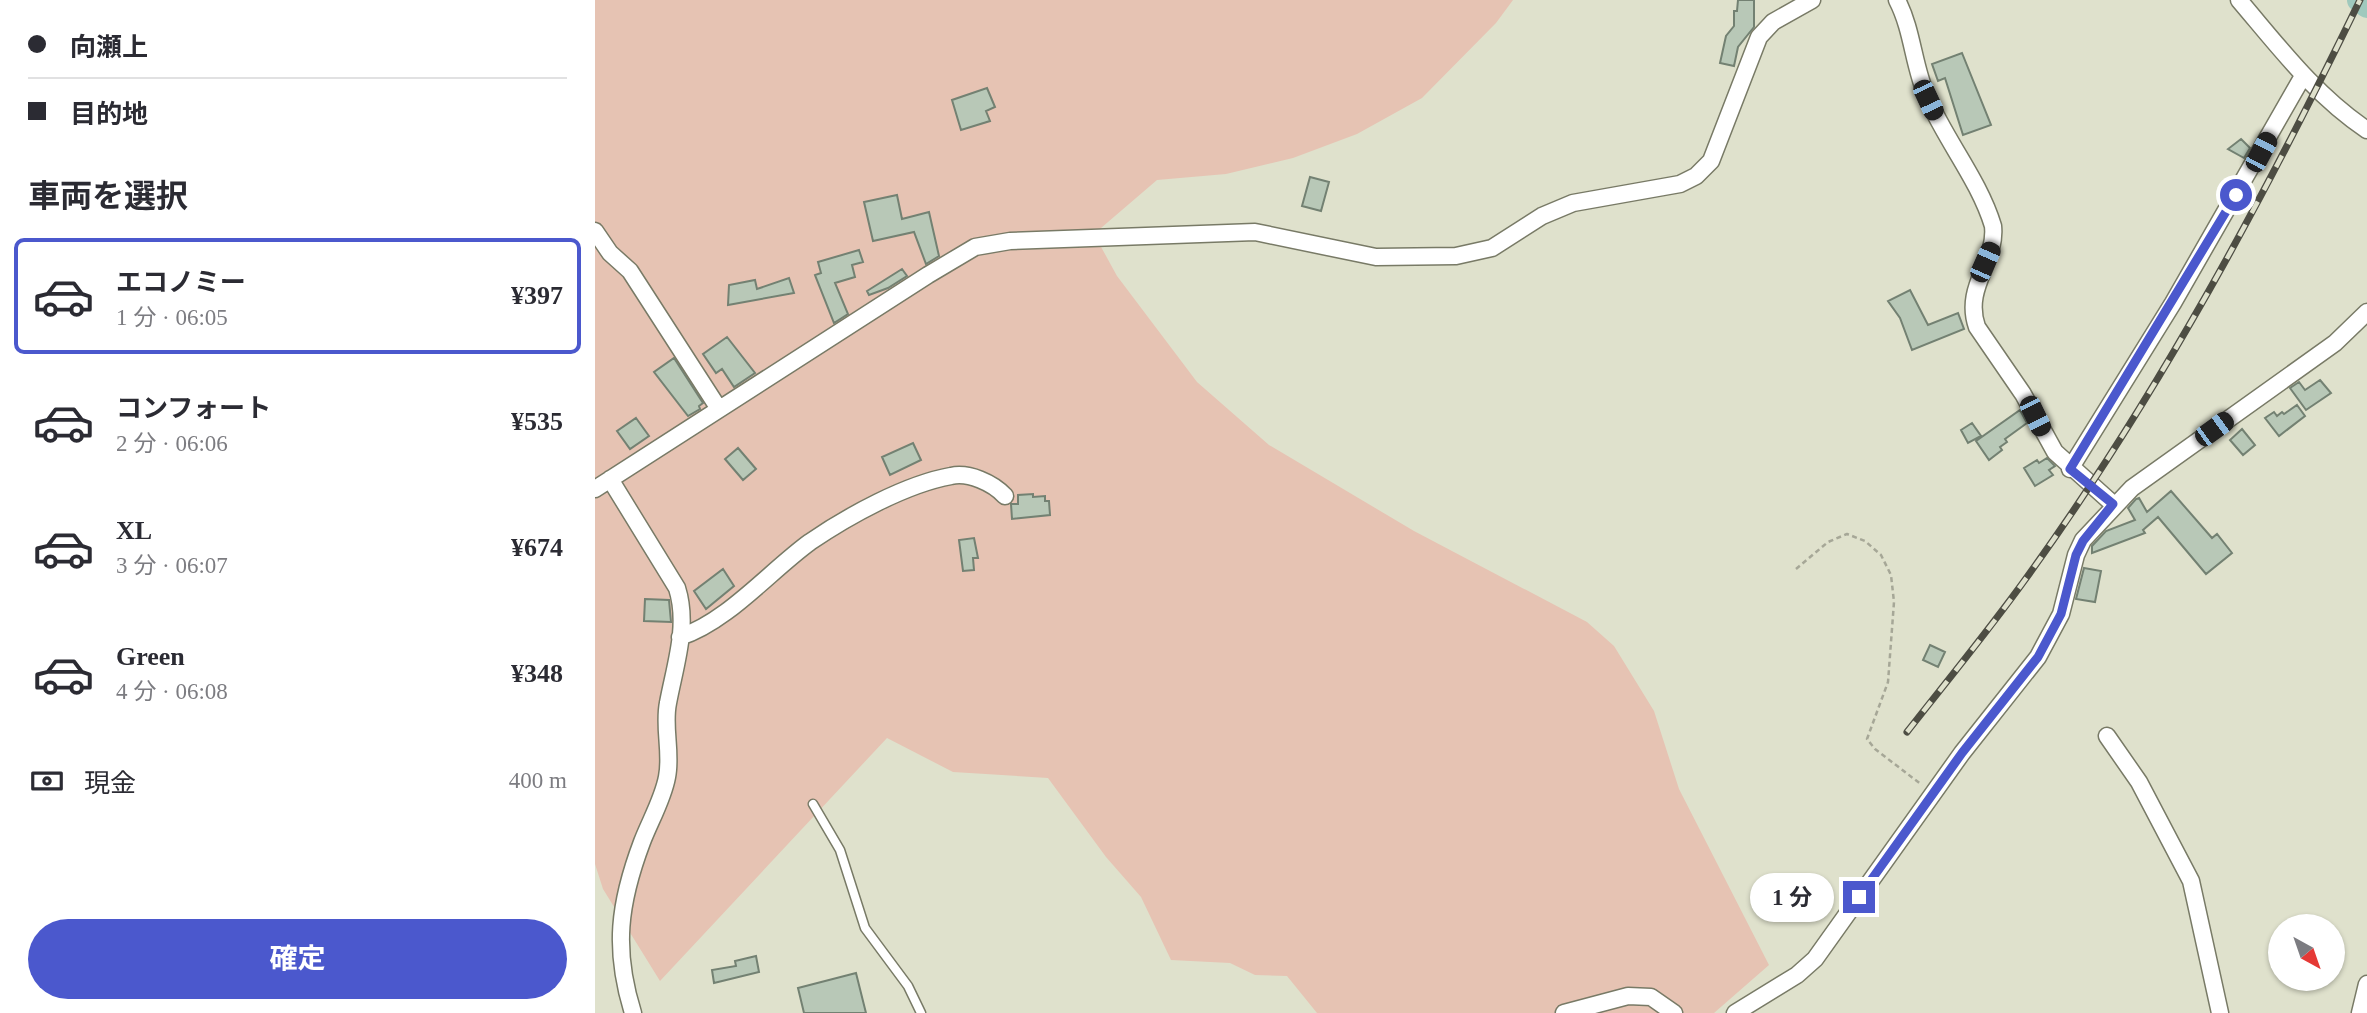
<!DOCTYPE html>
<html lang="ja">
<meta charset="utf-8">
<style>
:root{--surface:#fff;--page:#f7f7f7;--text:#2b2b33;--muted:#7c7c81;--line:#e1e1e2;--accent:#4b58cd}
body{margin:0;font-family:"Times New Roman","Noto Sans JP",serif;background:var(--page);color:var(--text);height:100vh;display:flex;flex-direction:column;font-size:26px;white-space:nowrap}
*{box-sizing:border-box;margin:0}
p{font-size:23px;color:var(--muted)}
.icon{flex:none;width:38px;height:38px;fill:none;stroke:currentColor;stroke-width:2;stroke-linecap:round;stroke-linejoin:round}
.map{position:relative;flex:1;overflow:hidden}
.panel{display:flex;flex-direction:column;background:var(--surface);width:595px}
.panel>*{flex:none}
.hud{display:grid;align-content:center;height:154px;padding:0 28px;background:var(--surface)}
.needle{width:46px;rotate:140deg}
.buttons{position:absolute;left:1673px;top:914px;display:grid;gap:14px}
.buttons a{display:grid;place-items:center;width:77px;height:77px;border-radius:50%;background:var(--surface);box-shadow:0 2px 5px #0004;font-size:35px}
.end{position:absolute;width:32px;height:32px;margin:-16px;border:9px solid #4b58cd;background:#fff;box-shadow:0 0 0 4px #fff}
.from{border-radius:50%}
.bubble{position:absolute;height:49px;border-radius:24px;background:var(--surface);box-shadow:0 2px 5px #0004;font-size:23px;font-weight:700;line-height:49px;text-align:center}
.car{position:absolute;width:21px;height:42px;margin:-21px -10px;border-radius:9px;box-shadow:0 0 5px 2px #0007;background:linear-gradient(#222 24%,#8ab4d8 0 40%,#222 0 76%,#8ab4d8 0 86%,#222 0)}
.hud b{display:flex;align-items:center;gap:24px;height:66px;font-size:26px}
.hud b+b{border-top:2px solid var(--line)}
.hud i{width:18px;height:18px;background:var(--text)}
ul{padding:0;list-style:none}
li{display:flex;align-items:center;gap:21px;height:116px;margin:0 14px 10px;padding:0 14px;border:4px solid transparent;border-radius:10px}
li div{flex:1}
li b{display:block;font-size:26px}
li em{font-style:normal;font-weight:700}
li.on{border-color:var(--accent)}
li>.icon{width:63px;height:63px;stroke-width:1.5}
h2{padding:0 28px;font-size:32px;line-height:84px}
.pay{display:flex;align-items:center;gap:18px;height:77px;padding:0 28px;font-size:26px}
.pay p{margin-inline-start:auto}
.button{display:flex;gap:14px;margin-top:auto;padding:14px 28px}
.button a{flex:1;height:80px;border-radius:42px;background:var(--accent);color:#fff;font-size:28px;font-weight:700;line-height:80px;text-align:center}
main{display:flex;flex:1;min-height:0}
.map>svg:first-child{display:block}
</style>
<main>
<section class="panel">
<div class="hud">
<b><i class="from"></i>向瀬上</b>
<b><i></i>目的地</b>
</div>
<h2>車両を選択</h2>
<ul>
<li class="on"><svg class="icon" aria-label="car" viewBox="0 0 24 24"><path d="M5 17H2v-5l4-1 3-4h7l3 4 3 1v5h-3M9 17h6M6 11h13"/><circle cx="7" cy="17" r="2"/><circle cx="17" cy="17" r="2"/></svg><div><b>エコノミー</b><p>1 分 · 06:05</p></div><em>¥397</em></li>
<li><svg class="icon" aria-label="car" viewBox="0 0 24 24"><path d="M5 17H2v-5l4-1 3-4h7l3 4 3 1v5h-3M9 17h6M6 11h13"/><circle cx="7" cy="17" r="2"/><circle cx="17" cy="17" r="2"/></svg><div><b>コンフォート</b><p>2 分 · 06:06</p></div><em>¥535</em></li>
<li><svg class="icon" aria-label="car" viewBox="0 0 24 24"><path d="M5 17H2v-5l4-1 3-4h7l3 4 3 1v5h-3M9 17h6M6 11h13"/><circle cx="7" cy="17" r="2"/><circle cx="17" cy="17" r="2"/></svg><div><b>XL</b><p>3 分 · 06:07</p></div><em>¥674</em></li>
<li><svg class="icon" aria-label="car" viewBox="0 0 24 24"><path d="M5 17H2v-5l4-1 3-4h7l3 4 3 1v5h-3M9 17h6M6 11h13"/><circle cx="7" cy="17" r="2"/><circle cx="17" cy="17" r="2"/></svg><div><b>Green</b><p>4 分 · 06:08</p></div><em>¥348</em></li>
</ul>
<div class="pay"><svg class="icon" aria-label="cash" viewBox="0 0 24 24"><path d="M3 7h18v10H3z"/><circle cx="12" cy="12" r="2"/></svg>現金<p>400 m</p></div>
<div class="button"><a>確定</a></div>
</section>
<div class="map">
<svg width="1772" height="1013" viewBox="0 0 1772 1013">
<rect width="100%" height="100%" fill="#dfe1cc"/>
<path fill="#e6c3b3" d="M0,0H918L901,23L827,98L762,134L698,158L631,174L562,180L499,234L522,276L602,382L674,445L819,531L992,622L1019,646L1059,711L1084,789L1174,965L1119,1013H722L692,976L660,975L635,963L576,960L546,897L511,857L453,778L358,772L292,738L65,981L8,889L0,864Z"/>
<g fill="none" stroke-linecap="round" stroke-linejoin="round">
<path stroke="#9fc9bd" stroke-width="24" d="M1764,0L1772,6"/>
</g>
<path fill="#b8c8b7" stroke="#738172" stroke-width="2" d="M1143,0H1159V27L1143,47L1139,66L1125,63L1131,36L1139,26V11H1142Z
M1367,53L1396,125L1368,135L1350,78L1343,81L1337,64Z
M392,88L400,107L391,111L395,121L366,130L357,100Z
M1646,139L1655,148L1649,158L1633,149Z
M715,177L734,182L726,211L707,206Z
M302,195L307,219L334,212L344,256L331,264L319,232L278,241L269,202Z
M264,250L268,262L257,265L260,277L240,283L253,314L239,323L220,275L226,273L223,262Z
M307,269L312,276L293,288L274,295L272,291Z
M194,278L199,293L133,305L134,285L160,280L162,289Z
M1315,290L1333,325L1363,313L1369,329L1317,350L1305,318L1293,301Z
M132,337L160,373L139,387L127,369L121,373L108,354Z
M79,358L108,403L104,406L105,409L93,416L59,372Z
M1725,380L1736,393L1711,410L1695,388L1704,382L1710,390Z
M1702,405L1710,416L1684,436L1670,418L1679,412L1682,416L1687,412L1689,414Z
M1425,410L1432,423L1410,439L1412,442L1405,447L1407,450L1394,460L1381,441Z
M41,418L54,436L35,449L22,431Z
M1377,423L1386,436L1373,443L1366,430Z
M1647,429L1660,445L1648,455L1635,440Z
M318,443L326,460L295,475L287,457Z
M143,448L161,469L148,480L130,459Z
M1452,458L1460,466L1454,470L1458,475L1440,486L1429,468L1442,460L1444,463Z
M1576,491L1617,538L1622,534L1637,553L1611,574L1563,517L1548,530L1550,533L1497,553V546L1511,531L1540,520L1533,508L1541,499L1544,498L1552,512Z
M438,494V497L450,496V501H454L455,515L417,519L416,504H423V495Z
M379,538L383,558H378L379,570L368,571L364,540Z
M1489,568L1506,571L1500,602L1481,599Z
M128,569L139,586L111,609L99,591Z
M50,599L74,600L76,622L49,621Z
M1335,645L1350,652L1343,667L1328,660Z
M161,956L164,972L119,983L117,970L141,966L140,961Z
M261,973L271,1013H209L203,988Z"/>
<g fill="none" stroke-linecap="round" stroke-linejoin="round">
<g stroke="#787a66" stroke-width="11">
<path id="service" d="M218,804L245,850L270,928L313,986L326,1013"/>
</g>
<g stroke="#787a66" stroke-width="19">
<path id="minor" d="M1302,0C1318,31 1318,65 1332,97C1351,141 1384,180 1398,226C1402,262 1368,287 1382,327L1428,394L1460,452L1518,504
M1644,0C1684,47 1720,95 1772,130
M0,231L15,253L35,271L124,409
M1475,469L1578,303L1708,76
M15,479L82,588C94,626 80,665 73,703C68,727 77,753 72,777C68,799 55,821 47,842C24,903 18,949 38,1013
M0,489L333,275L380,247L415,241L660,232L781,257L861,256L897,248L947,216L978,203L1085,184L1101,176L1116,161L1164,37L1178,22L1217,0
M85,637C132,622 175,571 215,542C253,516 311,484 356,476C374,472 398,483 410,496
M1512,736L1544,782L1596,881L1625,1013
M969,1013L1033,996L1056,997L1079,1013
M1140,1013L1202,975L1220,959L1367,753L1443,657L1466,614L1481,555L1488,540L1537,488L1740,343L1772,312
M1765,1013L1772,984"/>
</g>
<path stroke="#a6a797" stroke-width="2.5" stroke-dasharray="5 3.5" stroke-linecap="butt" d="M1201,569L1233,542L1252,534L1270,541L1286,555L1296,575L1299,602L1293,682L1272,739L1280,749L1327,785"/>
<use href="#service" stroke="#fff" stroke-width="8"/>
<use href="#minor" stroke="#fff" stroke-width="16"/>
<g stroke="#4d4d43" stroke-width="7">
<path id="rail" d="M1312,732C1352,681 1394,630 1432,577C1562,397 1668,200 1765,0"/>
</g>
<use href="#rail" stroke="#dfe1cc" stroke-width="4.5" stroke-dasharray="13" stroke-linecap="butt"/>
</g>
<g fill="none" stroke-linecap="round" stroke-linejoin="round">
<path stroke="#4b58cd" stroke-width="9" d="M1264,897L1367,753L1443,657L1466,614L1481,555L1488,541L1518,504L1475,469L1641,195"/>
</g>
</svg>
<div class="buttons">
<a><svg class="needle" viewBox="-14 -14 28 28"><path d="M0-13l5 13h-10z" fill="#e53935"/><path d="M0 13l5-13h-10z" fill="#7c7c81"/></svg></a>
</div>
<i class="end from" style="left:1641px;top:195px"></i>
<i class="end" style="left:1264px;top:897px"></i>
<div class="bubble" style="left:1155px;top:873px;width:84px">1 分</div>
<i class="car" style="left:1333px;top:100px;rotate:155deg"></i>
<i class="car" style="left:1666px;top:152px;rotate:28deg"></i>
<i class="car" style="left:1390px;top:262px;rotate:24deg"></i>
<i class="car" style="left:1440px;top:416px;rotate:154deg"></i>
<i class="car" style="left:1619px;top:429px;rotate:54deg"></i>
</div>
</main>
